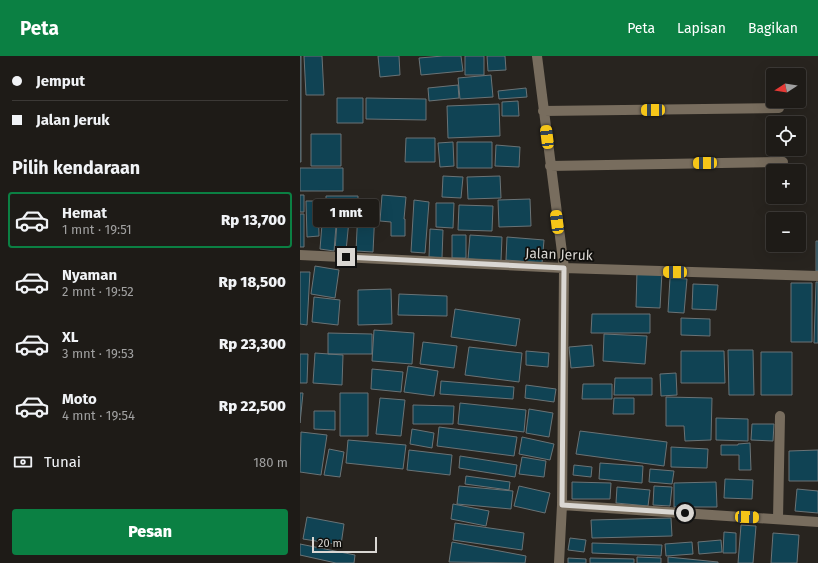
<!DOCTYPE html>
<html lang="id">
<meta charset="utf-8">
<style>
:root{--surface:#1e1b17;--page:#2b2824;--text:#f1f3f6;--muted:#a1a1a1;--line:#3c3936;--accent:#0b8043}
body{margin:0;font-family:"Fira Sans",sans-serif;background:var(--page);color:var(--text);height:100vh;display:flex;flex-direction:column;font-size:15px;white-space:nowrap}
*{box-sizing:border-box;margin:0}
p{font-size:13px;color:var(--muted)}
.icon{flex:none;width:22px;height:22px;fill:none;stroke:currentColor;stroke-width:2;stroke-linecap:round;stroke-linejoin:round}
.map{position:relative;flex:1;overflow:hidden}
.panel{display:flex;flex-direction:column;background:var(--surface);width:300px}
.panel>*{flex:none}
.hud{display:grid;align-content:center;height:88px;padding:0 12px;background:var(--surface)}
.needle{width:26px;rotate:258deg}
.tools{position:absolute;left:466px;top:12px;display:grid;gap:8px}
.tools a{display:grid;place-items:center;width:40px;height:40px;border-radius:4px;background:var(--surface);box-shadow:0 4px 16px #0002,0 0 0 1px var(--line);font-size:20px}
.scale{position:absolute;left:12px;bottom:10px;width:65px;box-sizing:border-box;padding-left:4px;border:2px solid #dad7d3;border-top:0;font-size:11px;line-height:14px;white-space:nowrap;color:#dad7d3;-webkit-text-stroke:3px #0f0e0b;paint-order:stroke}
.end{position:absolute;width:18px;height:18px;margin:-9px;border:5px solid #dad7d3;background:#111;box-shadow:0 0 0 2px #111}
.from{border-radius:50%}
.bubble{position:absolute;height:28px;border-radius:4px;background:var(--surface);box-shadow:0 4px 16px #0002,0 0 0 1px var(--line);font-size:13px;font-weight:800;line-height:28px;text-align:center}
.car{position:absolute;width:12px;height:24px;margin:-12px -6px;border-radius:5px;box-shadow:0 0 3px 1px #0007;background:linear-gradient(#f5c518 24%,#345 0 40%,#f5c518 0 76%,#345 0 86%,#f5c518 0)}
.hud b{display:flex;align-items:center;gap:14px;height:38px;font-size:15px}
.hud b+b{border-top:1px solid var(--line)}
.hud i{width:10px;height:10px;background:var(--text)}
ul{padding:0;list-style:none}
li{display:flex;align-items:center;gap:12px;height:56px;margin:0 8px 6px;padding:0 4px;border:2px solid transparent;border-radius:4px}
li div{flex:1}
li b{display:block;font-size:15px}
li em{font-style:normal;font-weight:800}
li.current{border-color:var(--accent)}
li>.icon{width:36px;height:36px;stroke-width:1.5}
h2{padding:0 12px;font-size:18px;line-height:48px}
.pay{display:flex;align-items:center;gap:10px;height:44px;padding:0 12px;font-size:15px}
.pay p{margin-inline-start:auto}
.primary-button{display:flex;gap:8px;margin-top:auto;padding:8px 12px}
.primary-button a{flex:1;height:46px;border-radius:4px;background:var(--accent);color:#fff;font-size:16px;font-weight:800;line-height:46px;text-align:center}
header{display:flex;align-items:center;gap:24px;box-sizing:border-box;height:56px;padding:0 20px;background:var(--accent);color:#fff}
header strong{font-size:19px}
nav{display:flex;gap:22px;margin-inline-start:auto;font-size:14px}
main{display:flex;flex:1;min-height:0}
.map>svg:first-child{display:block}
</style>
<header>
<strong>Peta</strong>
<nav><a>Peta</a><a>Lapisan</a><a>Bagikan</a></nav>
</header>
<main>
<section class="panel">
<div class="hud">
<b><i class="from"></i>Jemput</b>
<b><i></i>Jalan Jeruk</b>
</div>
<h2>Pilih kendaraan</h2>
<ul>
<li class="current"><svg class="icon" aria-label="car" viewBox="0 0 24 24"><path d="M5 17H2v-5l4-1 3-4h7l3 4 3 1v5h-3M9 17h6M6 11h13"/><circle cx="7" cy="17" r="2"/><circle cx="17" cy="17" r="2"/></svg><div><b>Hemat</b><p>1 mnt · 19:51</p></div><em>Rp 13,700</em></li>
<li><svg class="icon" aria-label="car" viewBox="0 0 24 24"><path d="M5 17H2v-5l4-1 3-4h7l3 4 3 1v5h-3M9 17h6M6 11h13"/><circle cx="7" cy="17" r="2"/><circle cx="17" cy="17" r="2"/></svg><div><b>Nyaman</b><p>2 mnt · 19:52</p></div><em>Rp 18,500</em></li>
<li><svg class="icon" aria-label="car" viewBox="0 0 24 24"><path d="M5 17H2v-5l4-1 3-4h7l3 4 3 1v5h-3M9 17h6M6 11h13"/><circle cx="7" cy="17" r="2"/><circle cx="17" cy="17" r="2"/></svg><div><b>XL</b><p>3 mnt · 19:53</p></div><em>Rp 23,300</em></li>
<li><svg class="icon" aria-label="car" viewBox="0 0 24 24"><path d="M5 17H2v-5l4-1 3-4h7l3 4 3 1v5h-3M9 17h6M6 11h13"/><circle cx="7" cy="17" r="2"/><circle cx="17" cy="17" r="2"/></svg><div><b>Moto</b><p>4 mnt · 19:54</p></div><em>Rp 22,500</em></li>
</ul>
<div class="pay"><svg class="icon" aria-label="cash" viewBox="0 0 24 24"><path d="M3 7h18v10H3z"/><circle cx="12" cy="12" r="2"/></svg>Tunai<p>180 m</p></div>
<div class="primary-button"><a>Pesan</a></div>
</section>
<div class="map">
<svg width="518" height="507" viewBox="0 0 518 507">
<rect width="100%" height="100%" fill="#28241f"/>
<path fill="#104354" stroke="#6a7376" d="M0,0H1V106H0Z
M4,0H22L24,39H6Z
M78,0H99L100,19L80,21Z
M143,0H161L163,15L121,19L119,2Z
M165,0H184V19H165Z
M187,0H205L206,14L188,15Z
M191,19L193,41L160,43L158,22Z
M158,29L159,42L129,45L128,32Z
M226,32L227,41L199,43L198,35Z
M37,42H63V67H37Z
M66,42L126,43V64L66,63Z
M218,45L219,60H202V46Z
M199,48L200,80L148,82L147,50Z
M11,78H41V110H11Z
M106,82H135V106H105Z
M153,86L154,110L140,111L138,87Z
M157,86H192V112H157Z
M196,89L220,91L219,111L195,110Z
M0,112H43V135H0Z
M143,120L163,121L161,142L142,141Z
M200,120L201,142L168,143L167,121Z
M0,139H4V156H0Z
M82,139L106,141L104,163H105V180H91V166L80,165Z
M26,140H58V153L26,152Z
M230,143L231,170L199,171L198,144Z
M114,144L129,146L125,197L111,196Z
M6,145H18L19,180L7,181Z
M136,147H154L153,172L136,171Z
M159,149L193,150L192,175L158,174Z
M38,153L50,154L46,195L35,194Z
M58,153L75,154L73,196L56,195Z
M23,156L37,157L34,195L20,193Z
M0,158H4V191H0Z
M130,173L143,174L142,202L129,201Z
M152,179H166V202H152Z
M170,179L202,181L201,205L168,203Z
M207,181L244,184L242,207L206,204Z
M516,185H518V215H516Z
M15,210L39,214L35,242L11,238Z
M337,215L362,216L360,252L336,251Z
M0,216H10L7,269L0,268Z
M370,222L387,223L384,257L368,256Z
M516,226H518V287H514Z
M491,227H512V286H491Z
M393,228L418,229L416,254L392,253Z
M91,233L92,268L58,269V234Z
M99,238L147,240V260L98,259Z
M14,241L40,244L38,269L12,266Z
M155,253L220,263L216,290L151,281Z
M292,258H350V277H291Z
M381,262L410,263V280L381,279Z
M74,274L114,277L112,308L72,305Z
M28,277L72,278V298H28Z
M304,278L347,280L345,308L303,305Z
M123,286L157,290L154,312L120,308Z
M292,289L294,310L271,312L269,291Z
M169,291L222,297L219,326L165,319Z
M428,294H453L454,339H429Z
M226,295L249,297L248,311L226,309Z
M381,295H424L425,327H381Z
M461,296H492V339H461Z
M15,297L43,299L42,329L13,327Z
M0,298H8L7,327H0Z
M108,310L138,315L134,340L104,336Z
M72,313L103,316L101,336L71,333Z
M376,317L377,339L361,340L360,318Z
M315,322H352V339H314Z
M141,325L214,331L213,343L140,338Z
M283,328H312V343H282Z
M226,329L256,333L254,346L225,342Z
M0,337H3L0,367Z
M40,337H68V380H40Z
M366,341L412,342L411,384L385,385L384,370H366Z
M80,342L105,344L101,380L76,378Z
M314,342H334V358H313Z
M160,347L226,354L224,376L158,368Z
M113,349L154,350L153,368H113Z
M229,353L253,357L249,381L226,377Z
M14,355H35V374L14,373Z
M416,362L448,363V385L416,384Z
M452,368H474L473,385L451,384Z
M139,371L217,381L214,400L137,390Z
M112,373L134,377L132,392L110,388Z
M280,375L367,386L364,410L276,398Z
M1,376L27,379L21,419L0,416Z
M222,381L254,388L250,404L219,398Z
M48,384L106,389L103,413L46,407Z
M450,387L451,414H439V399H421V389H438V388Z
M371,391L408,393L407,412L371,411Z
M29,393L44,396L40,421L24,419Z
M109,394L152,399L150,419L107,414Z
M518,394V425H489V395Z
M160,400L217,409L215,421L159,412Z
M222,401L246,405L244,421L219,418Z
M300,407L343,410L342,427L299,423Z
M274,409L292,411L291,421L273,419Z
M350,413L374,415L372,428L349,426Z
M166,420L210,426L209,434L165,428Z
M425,423L453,424L452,443L424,442Z
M272,426L311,427L310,443H272Z
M416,426L417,451H374V427Z
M159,430L213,435L211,453L157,448Z
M219,430L250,437L245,457L214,450Z
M354,430L372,431L370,450L353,449Z
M317,431L350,434L348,450L316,447Z
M497,433L518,435V457L495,455Z
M153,448L189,455L186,470L151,463Z
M7,461L44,468L41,489L3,483Z
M371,462L372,480L292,482L291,464Z
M155,467L224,477L222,494L153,484Z
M441,469L456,470L453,507H438Z
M424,476L436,477V497H423Z
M473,477L499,479L497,507H471Z
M270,482L286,484L284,496L268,494Z
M421,484L422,496L399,498L398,486Z
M152,486L226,500L225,507L149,506Z
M392,486L393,498L366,500L365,488Z
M292,487L362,489L361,500L292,497Z
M0,488L55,499L54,507H36L0,499Z
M337,501L361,502V507H337Z
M368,501L418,506V507H368Z
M268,502L286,503V507H268Z
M290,502L334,503V507H290Z"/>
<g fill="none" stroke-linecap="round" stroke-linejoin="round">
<path stroke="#786d5e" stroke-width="10" d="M237,0L264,212L262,449L259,507
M243,55L479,52
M250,110L483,106
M0,199L264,212L518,220
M262,449L518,466
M478,463L480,360"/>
</g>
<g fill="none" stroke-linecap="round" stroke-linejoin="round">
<path stroke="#dad7d3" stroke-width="5" d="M46,201L264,212L262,449L385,457"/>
</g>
<g text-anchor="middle" stroke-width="3.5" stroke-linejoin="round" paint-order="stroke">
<g font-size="14" fill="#dad7d3" stroke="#0f0e0b">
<text transform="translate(259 198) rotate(2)" y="5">Jalan Jeruk</text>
</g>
</g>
</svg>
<div class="tools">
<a><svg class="needle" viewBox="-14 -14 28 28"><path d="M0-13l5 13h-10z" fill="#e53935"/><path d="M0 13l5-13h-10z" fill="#a1a1a1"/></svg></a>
<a><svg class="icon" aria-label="locate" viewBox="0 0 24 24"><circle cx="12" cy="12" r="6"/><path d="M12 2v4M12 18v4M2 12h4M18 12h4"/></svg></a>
<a>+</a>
<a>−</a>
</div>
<div class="scale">20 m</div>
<i class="end from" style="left:385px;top:457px"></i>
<i class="end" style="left:46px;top:201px"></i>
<div class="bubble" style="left:13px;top:143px;width:66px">1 mnt</div>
<i class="car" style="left:353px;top:54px;rotate:269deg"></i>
<i class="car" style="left:247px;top:81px;rotate:353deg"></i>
<i class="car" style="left:405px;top:107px;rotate:269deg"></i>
<i class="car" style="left:257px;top:166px;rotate:353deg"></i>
<i class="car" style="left:375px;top:216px;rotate:271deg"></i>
<i class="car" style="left:447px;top:461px;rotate:93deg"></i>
</div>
</main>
